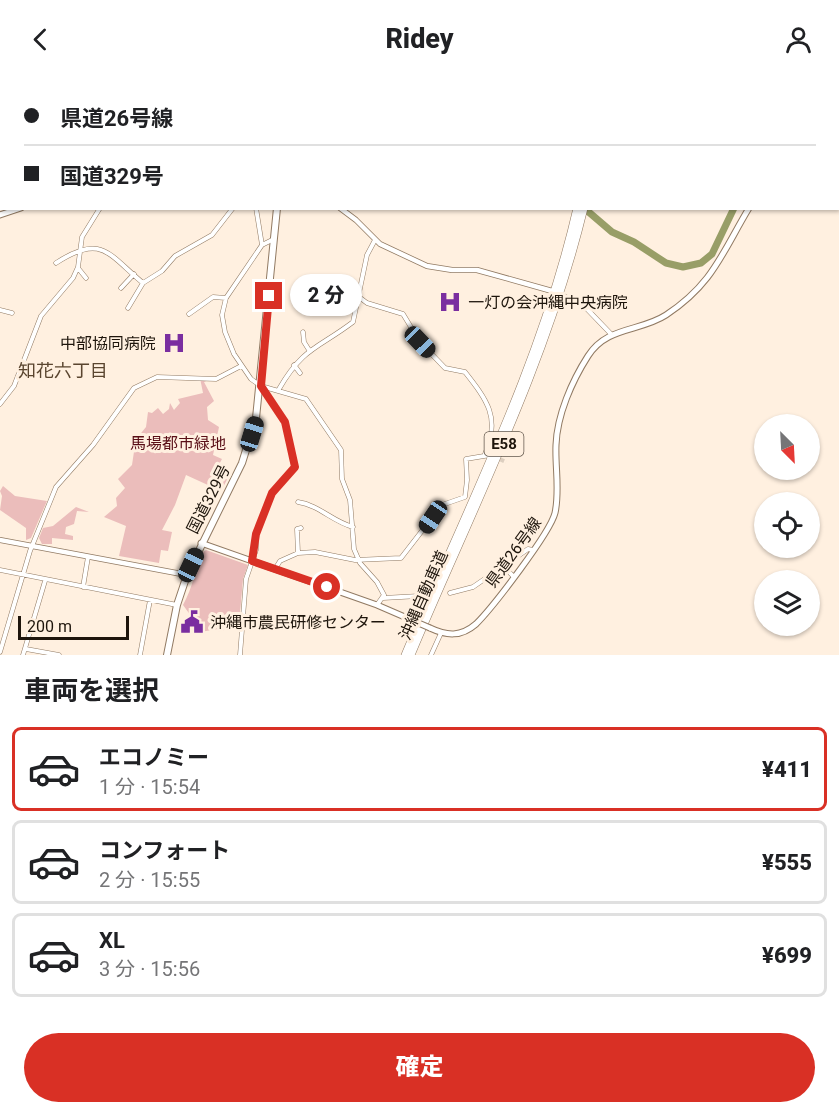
<!DOCTYPE html>
<html lang="ja">
<meta charset="utf-8">
<style>
:root{--surface:#fff;--page:#f6f6f6;--text:#202124;--muted:#757577;--line:#e0e0e0;--accent:#d93025}
body{margin:0;font-family:Roboto,"Noto Sans JP",sans-serif;background:var(--page);color:var(--text);height:100vh;display:flex;flex-direction:column;font-size:22px;white-space:nowrap}
*{box-sizing:border-box;margin:0}
p{font-size:20px;color:var(--muted)}
.icon{flex:none;width:33px;height:33px;fill:none;stroke:currentColor;stroke-width:2;stroke-linecap:round;stroke-linejoin:round}
.map{position:relative;height:577px;overflow:hidden}
.sheet{display:flex;flex-direction:column;background:var(--surface);flex:1}
.sheet>*{flex:none}
.hud{position:absolute;left:0px;top:0px;width:840px;height:132px;box-shadow:0 2px 4px #0004;display:grid;align-content:center;height:132px;padding:0 24px;background:var(--surface)}
.needle{width:39px;rotate:156deg}
.fabs{position:absolute;left:754px;top:336px;display:grid;gap:12px}
.fabs a{display:grid;place-items:center;width:66px;height:66px;border-radius:50%;background:var(--surface);box-shadow:0 2px 4px #0004;font-size:30px}
.scale{position:absolute;left:18px;bottom:15px;width:111px;box-sizing:border-box;padding-left:6px;border:3px solid #1e150c;border-top:0;font-size:16px;line-height:21px;white-space:nowrap;color:#1e150c;-webkit-text-stroke:4px #fff0e0;paint-order:stroke}
.end{position:absolute;width:27px;height:27px;margin:-14px;border:8px solid #d93025;background:#fff;box-shadow:0 0 0 3px #fff}
.from{border-radius:50%}
.bubble{position:absolute;height:42px;border-radius:21px;background:var(--surface);box-shadow:0 2px 4px #0004;font-size:20px;font-weight:800;line-height:42px;text-align:center}
.car{position:absolute;width:18px;height:36px;margin:-18px -9px;border-radius:8px;box-shadow:0 0 4px 2px #0007;background:linear-gradient(#222 24%,#8ab4d8 0 40%,#222 0 76%,#8ab4d8 0 86%,#222 0)}
.hud b{display:flex;align-items:center;gap:21px;height:57px;font-size:22px}
.hud b+b{border-top:2px solid var(--line)}
.hud i{width:15px;height:15px;background:var(--text)}
ul{padding:0;list-style:none}
li{display:flex;align-items:center;gap:18px;height:84px;margin:0 12px 9px;padding:0 12px;border:3px solid var(--line);border-radius:9px}
li div{flex:1}
li b{display:block;font-size:22px}
li em{font-style:normal;font-weight:800}
li.on{border-color:var(--accent)}
li>.icon{width:54px;height:54px;stroke-width:1.5}
h2{padding:0 24px;font-size:27px;line-height:72px}
.cta{display:flex;gap:12px;margin-top:auto;padding:12px 24px}
.cta a{flex:1;height:69px;border-radius:36px;background:var(--accent);color:#fff;font-size:24px;font-weight:800;line-height:69px;text-align:center}
header{display:flex;justify-content:space-between;align-items:center;height:78px;padding:0 24px;background:var(--surface);font-size:27px;font-weight:800}
.map>svg:first-child{display:block}
</style>
<header><svg class="icon" aria-label="back" viewBox="0 0 24 24"><path d="M15 5l-7 7 7 7"/></svg>Ridey<svg class="icon" aria-label="person" viewBox="0 0 24 24"><circle cx="12" cy="8" r="4"/><path d="M4 21q1-7 8-7t8 7"/></svg></header>
<div class="map">
<svg width="839" height="577" viewBox="0 0 839 577">
<rect width="100%" height="100%" fill="#fff0e0"/>
<path fill="#ebbdbb" d="M200,300L211,301L204,304L214,323L207,329L208,342L219,349L213,377L222,381L217,390L231,394L221,413L186,397L175,427L162,452L172,454L168,473L161,472L159,485L119,478L126,448L104,439L117,428L116,420L125,410L118,401L132,387L135,367L133,365L146,349L148,334L152,335L158,330L163,336L169,331L170,325L174,332L180,325L178,321L203,315Z
M3,408L15,418L47,423L31,460L26,462V450L0,432L2,418L0,413Z
M76,429L89,434L77,433L74,446L66,449L65,456L73,458V462L52,460V466H42L39,460L43,450L53,448Z
M206,472L248,487L243,501L239,546L219,554L218,551L200,554L195,542H190L191,538L183,527C193,509 195,492 203,474Z"/>
<g fill="none" stroke-linecap="round" stroke-linejoin="round">
<path stroke="#989e67" stroke-width="7" d="M374,0L376,2
M838,41L839,40
M584,130L612,154L634,164L666,185L683,189L701,185L712,176L734,130"/>
<path stroke="#ddcfc0" stroke-width="4" stroke-dasharray="4 2" stroke-linecap="butt" d="M495,379L506,384"/>
<g stroke="#917a63" stroke-width="5">
<path id="minor" d="M1,0L4,2
M129,0L131,2
M252,0L253,2
M290,0V2
M346,0V2
M399,0L400,2
M66,2V0
M86,2L87,0
M155,2L156,0
M0,110L2,114
M256,130L262,167
M274,161L262,167L226,220L222,237L225,254L234,276L251,301L261,308L306,321L341,372L342,401L350,422L354,471L360,485L377,504L384,517L377,527
M56,185C102,155 108,176 143,205L162,193L175,178L212,157L233,130
M78,190L86,200
M121,210L134,196
M564,218L586,230L611,256
M359,219L367,225L403,236L420,264L445,290L465,294C487,322 501,340 485,376
M128,230L143,205
M0,232L12,235
M189,236L213,219L226,220
M303,254L304,264L309,272
M294,287L300,295
M279,311C303,269 319,270 353,244L367,177L375,162
M0,326L14,308L41,238L73,200L78,189L82,159L100,130
M298,424C319,427 333,444 353,449
M298,475L297,451L301,450
M504,489L513,498
M275,491L280,483L298,475L315,474L355,482L401,480L442,427L465,419L467,402L466,381L490,377
M0,492L177,527
M83,509L88,479
M450,515L473,509L528,471L533,472
M383,520L419,518
M26,571L59,577
M0,574L30,473L56,409L93,367L134,310L157,299L216,301L241,288
M23,577L45,503
M140,577L150,522
M240,577L246,501L256,472V456L272,415L295,389L285,344L262,309
M431,577L441,555"/>
</g>
<g stroke="#917a63" stroke-width="6">
<path id="tertiary" d="M503,0L511,2
M530,2L538,0
M650,2L653,0
M340,130L356,142L380,166L427,188L452,192H477L552,213
M0,462L187,497"/>
</g>
<g stroke="#917a63" stroke-width="7">
<path id="secondary" d="M838,98H839
M0,137L21,130
M201,465L377,527L414,543
M430,550C447,558 461,559 476,546C493,529 550,455 555,435C560,413 555,389 556,367C557,337 572,303 588,278C607,248 640,254 666,237C713,206 722,175 749,130"/>
</g>
<g stroke="#917a63" stroke-width="8">
<path id="primary" d="M262,2L264,0
M274,2L278,0"/>
</g>
<g stroke="#917a63" stroke-width="8">
<path id="trunk" d="M223,0L224,2
M167,577L177,527L187,497L242,385L256,340L277,130"/>
</g>
<g stroke="#917a63" stroke-width="8">
<path id="motorway" d="M405,577C467,430 541,287 577,130
M411,577C473,429 546,287 584,130"/>
</g>
<use href="#minor" stroke="#fff" stroke-width="4"/>
<use href="#tertiary" stroke="#fff" stroke-width="4.5"/>
<use href="#secondary" stroke="#fff" stroke-width="5"/>
<use href="#primary" stroke="#fff" stroke-width="6"/>
<use href="#trunk" stroke="#fff" stroke-width="6"/>
<use href="#motorway" stroke="#fff" stroke-width="7"/>
<g stroke="#917a63" stroke-width="6" stroke-linecap="butt">
<path id="tertiary-bridge" d="M605,0L617,2"/>
</g>
<g stroke="#917a63" stroke-width="7" stroke-linecap="butt">
<path id="secondary-bridge" d="M414,543L430,550"/>
</g>
<use href="#tertiary-bridge" stroke="#fff" stroke-width="4.5"/>
<use href="#secondary-bridge" stroke="#fff" stroke-width="5"/>
</g>
<g fill="none" stroke-linecap="round" stroke-linejoin="round">
<path stroke="#d93025" stroke-width="8" d="M269,218L261,308L285,344L295,389L272,415L256,456L252,483L327,509"/>
</g>
<defs>
<g id="hospital-bare" transform="scale(1.8)"><path d="M-5-5h3v3.5h4V-5h3V5h-3V1.5h-4V5h-3Z" fill="#7a2ea0" stroke="#fff0e0" stroke-width="2.5" paint-order="stroke"/></g>
<g id="civic-bare" transform="scale(1.8)"><path d="M-.6-6.5H3V-4.5H.6V-3L4-1V1h2V6H-6V1h2V-1L-.6-3ZM-1.2 2.5V6h2.4V2.5Z" fill="#7a2ea0" stroke="#fff0e0" stroke-width="2.5" paint-order="stroke"/></g>
</defs>
<g fill-rule="evenodd">
<use href="#hospital-bare" x="450" y="224"/>
<use href="#hospital-bare" x="174" y="265"/>
<use href="#civic-bare" x="192" y="544"/>
</g>
<g text-anchor="middle" stroke-width="6" stroke-linejoin="round" paint-order="stroke">
<rect fill="#fff0e0" stroke="#62574c" stroke-width="1.5" x="484.5" y="354" width="39" height="24" rx="4.5"/>
<g font-size="15" font-weight="bold" fill="#1e150c">
<text x="504" y="371">E58</text>
</g>
<g font-size="16" fill="#1e150c" stroke="#fff0e0" text-anchor="start">
<text x="468" y="230">一灯の会沖縄中央病院</text>
<text x="156" y="271" text-anchor="end">中部協同病院</text>
<text x="210" y="550">沖縄市農民研修センター</text>
</g>
<g font-size="16" fill="#590e16" stroke="#fff0e0">
<text x="178" y="371">馬場都市緑地</text>
</g>
<g font-size="16" fill="#1e150c" stroke="#fff0e0">
<text transform="translate(208 421) rotate(-63)" y="6">国道329号</text>
<text transform="translate(513 474) rotate(-54)" y="6">県道26号線</text>
<text transform="translate(423 517) rotate(-66)" y="6">沖縄自動車道</text>
</g>
<g font-size="18" fill="#5a452f" stroke="#fff0e0">
<text x="63" y="299">知花六丁目</text>
</g>
</g>
</svg>
<div class="fabs">
<a><svg class="needle" viewBox="-14 -14 28 28"><path d="M0-13l5 13h-10z" fill="#e53935"/><path d="M0 13l5-13h-10z" fill="#757577"/></svg></a>
<a><svg class="icon" aria-label="locate" viewBox="0 0 24 24"><circle cx="12" cy="12" r="6"/><path d="M12 2v4M12 18v4M2 12h4M18 12h4"/></svg></a>
<a><svg class="icon" aria-label="layers" viewBox="0 0 24 24"><path d="M12 4l9 5-9 5-9-5zM3 14l9 5 9-5"/></svg></a>
</div>
<div class="scale">200 m</div>
<i class="end from" style="left:327px;top:509px"></i>
<i class="end" style="left:269px;top:218px"></i>
<div class="bubble" style="left:290px;top:196px;width:72px">2 分</div>
<i class="car" style="left:420px;top:264px;rotate:136deg"></i>
<i class="car" style="left:252px;top:356px;rotate:17deg"></i>
<i class="car" style="left:433px;top:439px;rotate:214deg"></i>
<i class="car" style="left:191px;top:487px;rotate:25deg"></i>
<div class="hud">
<b><i class="from"></i>県道26号線</b>
<b><i></i>国道329号</b>
</div>
</div>
<section class="sheet">
<h2>車両を選択</h2>
<ul>
<li class="on"><svg class="icon" aria-label="car" viewBox="0 0 24 24"><path d="M5 17H2v-5l4-1 3-4h7l3 4 3 1v5h-3M9 17h6M6 11h13"/><circle cx="7" cy="17" r="2"/><circle cx="17" cy="17" r="2"/></svg><div><b>エコノミー</b><p>1 分 · 15:54</p></div><em>¥411</em></li>
<li><svg class="icon" aria-label="car" viewBox="0 0 24 24"><path d="M5 17H2v-5l4-1 3-4h7l3 4 3 1v5h-3M9 17h6M6 11h13"/><circle cx="7" cy="17" r="2"/><circle cx="17" cy="17" r="2"/></svg><div><b>コンフォート</b><p>2 分 · 15:55</p></div><em>¥555</em></li>
<li><svg class="icon" aria-label="car" viewBox="0 0 24 24"><path d="M5 17H2v-5l4-1 3-4h7l3 4 3 1v5h-3M9 17h6M6 11h13"/><circle cx="7" cy="17" r="2"/><circle cx="17" cy="17" r="2"/></svg><div><b>XL</b><p>3 分 · 15:56</p></div><em>¥699</em></li>
</ul>
<div class="cta"><a>確定</a></div>
</section>
